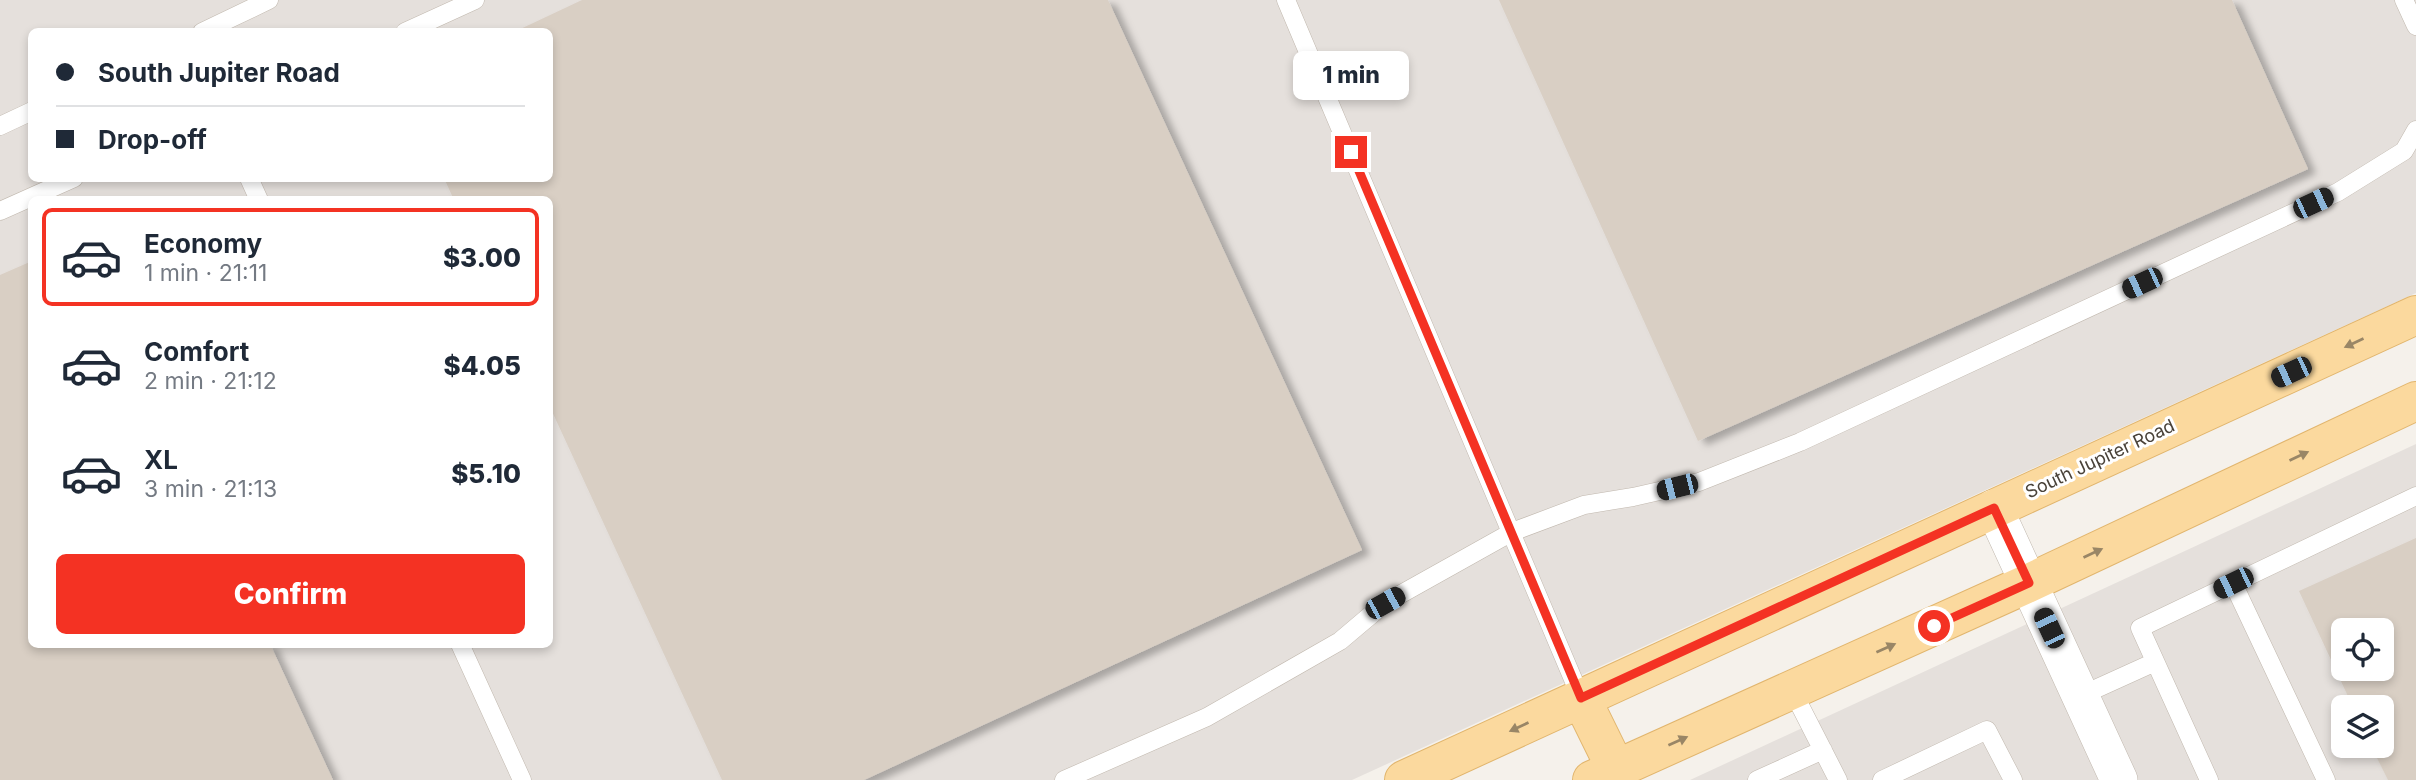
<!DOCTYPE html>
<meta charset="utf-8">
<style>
:root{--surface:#fff;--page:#f6f6f7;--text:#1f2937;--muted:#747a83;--line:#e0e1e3;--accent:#f43223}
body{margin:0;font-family:Inter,sans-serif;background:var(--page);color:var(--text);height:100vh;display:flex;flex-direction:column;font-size:26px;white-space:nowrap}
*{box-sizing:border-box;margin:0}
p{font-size:23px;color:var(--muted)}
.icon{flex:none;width:38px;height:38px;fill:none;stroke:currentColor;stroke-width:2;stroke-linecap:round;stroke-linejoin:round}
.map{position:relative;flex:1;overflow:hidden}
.drawer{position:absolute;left:28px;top:196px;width:525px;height:452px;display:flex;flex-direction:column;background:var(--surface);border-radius:10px;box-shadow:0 4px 10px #0003}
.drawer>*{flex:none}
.top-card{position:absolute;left:28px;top:28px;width:525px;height:154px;border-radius:10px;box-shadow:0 4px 10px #0003;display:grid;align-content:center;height:154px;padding:0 28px;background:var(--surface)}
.controls{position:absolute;left:2331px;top:618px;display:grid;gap:14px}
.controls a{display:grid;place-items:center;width:63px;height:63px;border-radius:10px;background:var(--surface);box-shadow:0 4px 10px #0003;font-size:35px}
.end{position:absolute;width:32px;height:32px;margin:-16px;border:9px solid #f43223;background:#fff;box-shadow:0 0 0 4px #fff}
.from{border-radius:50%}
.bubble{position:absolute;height:49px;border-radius:10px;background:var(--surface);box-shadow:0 4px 10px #0003;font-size:23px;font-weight:800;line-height:49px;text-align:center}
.car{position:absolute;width:21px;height:42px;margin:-21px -10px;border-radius:9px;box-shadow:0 0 5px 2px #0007;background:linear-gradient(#222 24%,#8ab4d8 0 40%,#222 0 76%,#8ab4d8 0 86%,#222 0)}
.top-card b{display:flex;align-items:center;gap:24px;height:66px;font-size:26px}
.top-card b+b{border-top:2px solid var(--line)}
.top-card i{width:18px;height:18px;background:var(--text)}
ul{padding:12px 0 0;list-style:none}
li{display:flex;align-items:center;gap:21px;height:98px;margin:0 14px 10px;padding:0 14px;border:4px solid transparent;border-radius:10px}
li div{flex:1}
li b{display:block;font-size:26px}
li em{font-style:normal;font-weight:800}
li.current{border-color:var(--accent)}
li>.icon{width:63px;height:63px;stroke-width:1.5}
.action{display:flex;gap:14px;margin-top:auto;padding:14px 28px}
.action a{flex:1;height:80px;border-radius:10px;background:var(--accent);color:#fff;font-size:28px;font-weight:800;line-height:80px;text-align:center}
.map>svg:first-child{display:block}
</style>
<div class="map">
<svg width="2416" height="780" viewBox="0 0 2416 780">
<defs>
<filter id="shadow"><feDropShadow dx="8" dy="4.5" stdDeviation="3.5" flood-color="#0004"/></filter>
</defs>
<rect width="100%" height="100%" fill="#f5f1eb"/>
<path fill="#e5e0dc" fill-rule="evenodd" d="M0,0H2416V293L1352,780H0ZM32,32H550V178H32ZM32,200H550V644H32Z
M2416,444V780H1690ZM2343,630H2382V668H2343ZM2343,707H2382V746H2343Z"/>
<path fill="#d9cfc4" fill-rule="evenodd" filter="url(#shadow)" d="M582,0H1108L1362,550L864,780H722L550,407V200H454L444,178H550V32H514Z
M1499,0H2232L2308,169L1698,441Z
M32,261V644H270L333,780H0V275Z
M2416,538V780H2388L2371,746H2382V707H2353L2299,591ZM2343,630H2382V668H2343Z"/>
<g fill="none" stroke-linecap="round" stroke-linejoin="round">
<g stroke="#c1b8ae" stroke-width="19">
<path id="lane" d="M1286,0L1581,698
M2404,0L2416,26
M202,32L269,0
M405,32L475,0
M0,126L32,111
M249,178L259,200
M0,211L74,178
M2233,583L2326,780
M460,644L522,780
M1792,690L1838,780
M2080,696L2155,662
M1064,780L1207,717L1340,641L1385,603L1512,532L1584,505L1633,497L1699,482L1800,442L2338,192L2404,151L2416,130
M1757,780L1823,750
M1882,780L1987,730L2013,780
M2209,780L2140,628L2416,496"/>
</g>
<g stroke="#c1b8ae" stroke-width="38">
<path id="street" d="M1994,508L2119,780"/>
</g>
<g stroke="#e1b56d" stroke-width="40">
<path id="primary" d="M1581,698L1616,769
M1404,780L2416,315
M1592,780L2029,583L2416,401"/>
</g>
<use href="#lane" stroke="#fff" stroke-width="18"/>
<use href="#street" stroke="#fff" stroke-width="37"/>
<use href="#primary" stroke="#fbd99e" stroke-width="38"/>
</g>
<defs><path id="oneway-solid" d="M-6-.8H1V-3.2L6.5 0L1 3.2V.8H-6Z" transform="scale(1.75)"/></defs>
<g fill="#998666">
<use href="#oneway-solid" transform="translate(2354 343) rotate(155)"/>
<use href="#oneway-solid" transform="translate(2299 456) rotate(-25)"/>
<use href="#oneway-solid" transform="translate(2093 553) rotate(-25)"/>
<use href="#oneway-solid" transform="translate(1886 648) rotate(-24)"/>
<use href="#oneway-solid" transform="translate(1519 727) rotate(155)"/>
<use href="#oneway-solid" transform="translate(1678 741) rotate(-24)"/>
</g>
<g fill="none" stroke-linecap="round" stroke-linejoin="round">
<path stroke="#f43223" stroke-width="9" d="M1351,152L1581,698L1994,508L2029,583L1934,626"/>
</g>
<g text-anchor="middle" stroke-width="6" stroke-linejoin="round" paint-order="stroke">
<g font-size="18" fill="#494239" stroke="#fff">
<text transform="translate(2100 459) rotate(-25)" y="6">South Jupiter Road</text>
</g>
</g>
</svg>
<div class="controls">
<a><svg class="icon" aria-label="locate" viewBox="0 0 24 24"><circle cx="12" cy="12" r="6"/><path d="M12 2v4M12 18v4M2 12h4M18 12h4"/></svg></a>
<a><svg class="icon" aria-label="layers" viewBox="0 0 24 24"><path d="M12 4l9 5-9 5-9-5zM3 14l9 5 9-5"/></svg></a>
</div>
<i class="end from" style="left:1934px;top:626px"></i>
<i class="end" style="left:1351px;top:152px"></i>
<div class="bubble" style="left:1293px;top:51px;width:116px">1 min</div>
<i class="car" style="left:2313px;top:203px;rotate:65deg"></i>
<i class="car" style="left:2142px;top:283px;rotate:245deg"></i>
<i class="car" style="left:2291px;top:372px;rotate:245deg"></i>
<i class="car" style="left:1677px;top:487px;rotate:256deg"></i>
<i class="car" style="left:2233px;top:583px;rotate:244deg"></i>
<i class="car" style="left:1385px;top:603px;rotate:61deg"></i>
<i class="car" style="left:2049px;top:628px;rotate:335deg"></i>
<div class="top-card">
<b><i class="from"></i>South Jupiter Road</b>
<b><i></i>Drop-off</b>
</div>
<section class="drawer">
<ul>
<li class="current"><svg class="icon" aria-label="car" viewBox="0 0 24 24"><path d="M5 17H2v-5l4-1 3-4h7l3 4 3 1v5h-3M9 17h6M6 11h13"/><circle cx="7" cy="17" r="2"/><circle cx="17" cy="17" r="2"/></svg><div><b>Economy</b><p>1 min · 21:11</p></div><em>$3.00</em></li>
<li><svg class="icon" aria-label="car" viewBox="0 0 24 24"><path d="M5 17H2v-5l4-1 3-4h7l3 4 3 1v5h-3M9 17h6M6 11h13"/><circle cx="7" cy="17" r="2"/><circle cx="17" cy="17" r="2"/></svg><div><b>Comfort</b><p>2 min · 21:12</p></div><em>$4.05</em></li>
<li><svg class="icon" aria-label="car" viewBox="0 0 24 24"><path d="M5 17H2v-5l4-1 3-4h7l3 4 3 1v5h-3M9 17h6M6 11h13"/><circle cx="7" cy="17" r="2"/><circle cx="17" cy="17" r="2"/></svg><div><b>XL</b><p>3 min · 21:13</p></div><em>$5.10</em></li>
</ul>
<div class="action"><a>Confirm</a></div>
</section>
</div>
